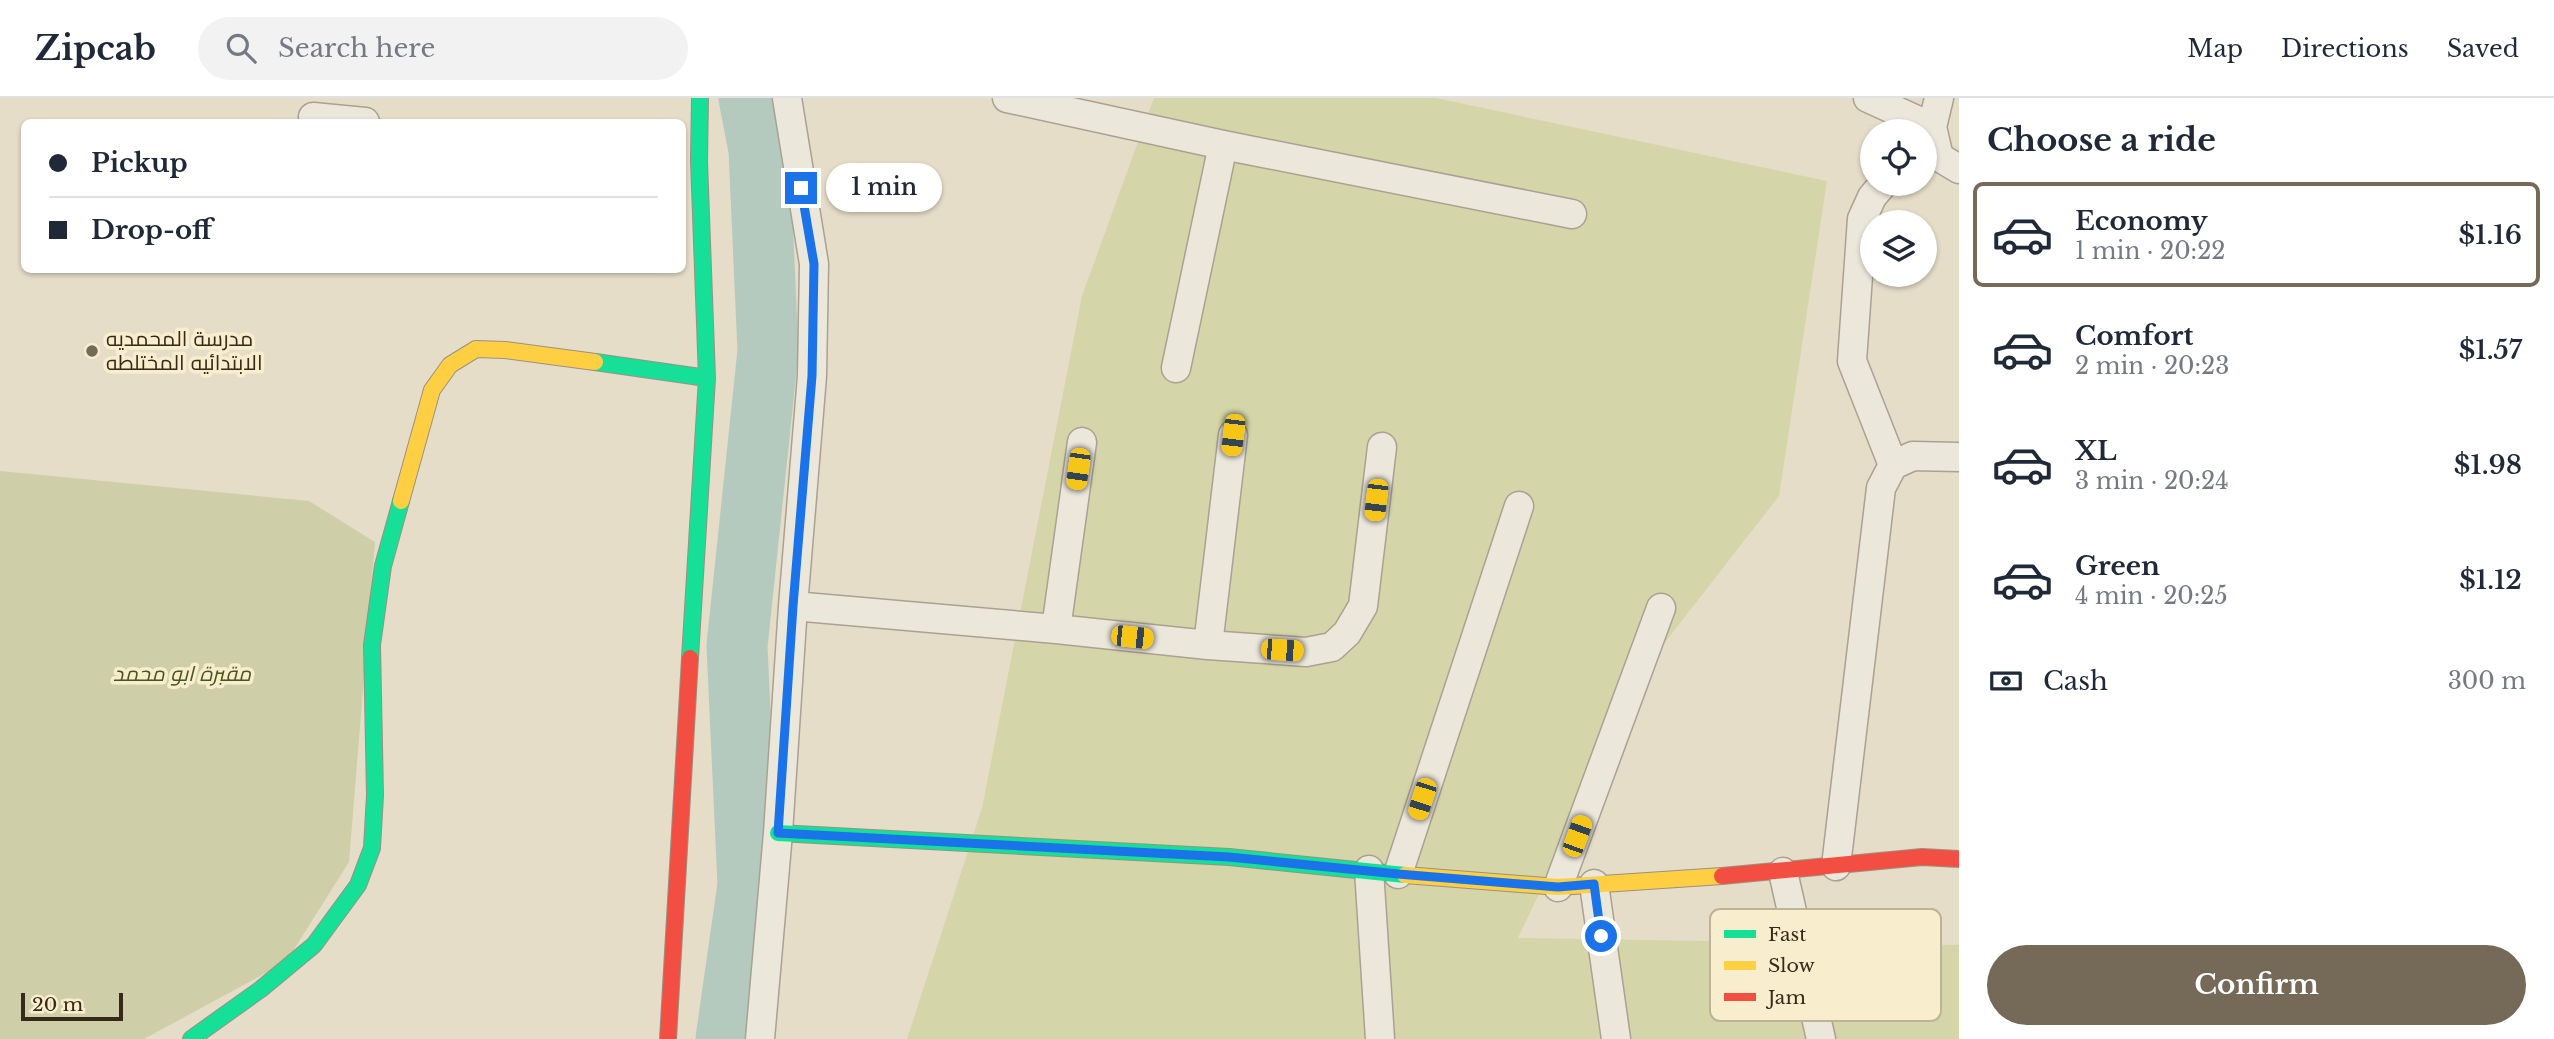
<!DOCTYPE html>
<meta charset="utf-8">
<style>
:root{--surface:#fff;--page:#f2f2f3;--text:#1f2937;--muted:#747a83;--line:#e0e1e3;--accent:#756957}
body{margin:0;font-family:"Libre Baskerville",Cairo,serif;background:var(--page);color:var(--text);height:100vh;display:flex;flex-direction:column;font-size:26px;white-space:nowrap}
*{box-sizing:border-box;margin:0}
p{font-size:23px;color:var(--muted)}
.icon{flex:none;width:38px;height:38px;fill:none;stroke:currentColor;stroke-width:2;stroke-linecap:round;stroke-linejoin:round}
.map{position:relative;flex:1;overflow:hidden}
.drawer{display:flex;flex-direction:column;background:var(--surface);width:595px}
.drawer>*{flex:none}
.banner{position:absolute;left:21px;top:21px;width:665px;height:154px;border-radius:10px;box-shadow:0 2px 5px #0004;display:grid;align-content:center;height:154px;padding:0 28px;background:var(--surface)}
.buttons{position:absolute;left:1860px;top:21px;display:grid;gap:14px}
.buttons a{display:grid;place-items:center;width:77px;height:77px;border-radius:50%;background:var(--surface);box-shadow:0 2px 5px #0004;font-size:35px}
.scale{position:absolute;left:21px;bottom:18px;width:102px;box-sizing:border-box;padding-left:7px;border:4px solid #382a1a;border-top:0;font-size:19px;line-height:24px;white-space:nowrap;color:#382a1a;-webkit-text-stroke:5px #f8edcc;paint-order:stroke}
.end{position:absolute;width:32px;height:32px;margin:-16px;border:9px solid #1a73e8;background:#fff;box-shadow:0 0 0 4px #fff}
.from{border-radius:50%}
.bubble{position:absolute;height:49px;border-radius:24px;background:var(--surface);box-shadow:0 2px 5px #0004;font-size:23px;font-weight:600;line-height:49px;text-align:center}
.car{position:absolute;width:21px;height:42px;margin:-21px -10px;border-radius:9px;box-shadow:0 0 5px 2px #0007;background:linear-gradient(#f5c518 24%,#345 0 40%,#f5c518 0 76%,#345 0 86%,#f5c518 0)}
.banner b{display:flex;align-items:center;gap:24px;height:66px;font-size:26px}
.banner b+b{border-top:2px solid var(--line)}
.banner i{width:18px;height:18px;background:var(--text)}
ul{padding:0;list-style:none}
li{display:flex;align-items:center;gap:21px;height:105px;margin:0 14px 10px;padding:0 14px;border:4px solid transparent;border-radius:10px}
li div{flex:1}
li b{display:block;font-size:26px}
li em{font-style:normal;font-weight:600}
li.on{border-color:var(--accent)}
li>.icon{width:63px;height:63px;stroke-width:1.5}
h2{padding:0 28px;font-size:32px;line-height:84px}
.pay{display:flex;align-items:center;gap:18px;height:77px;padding:0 28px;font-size:26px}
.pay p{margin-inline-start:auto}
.action{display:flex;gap:14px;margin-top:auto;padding:14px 28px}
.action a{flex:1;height:80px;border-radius:42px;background:var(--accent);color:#fff;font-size:28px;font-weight:600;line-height:80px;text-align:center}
header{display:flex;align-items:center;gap:42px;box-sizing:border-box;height:98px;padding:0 35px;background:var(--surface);border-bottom:2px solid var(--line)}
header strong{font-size:33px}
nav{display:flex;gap:38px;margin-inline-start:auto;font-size:24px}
.search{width:490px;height:63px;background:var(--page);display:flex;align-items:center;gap:18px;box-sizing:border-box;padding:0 24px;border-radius:38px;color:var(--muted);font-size:26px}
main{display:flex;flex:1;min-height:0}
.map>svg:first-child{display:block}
</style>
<header>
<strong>Zipcab</strong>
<div class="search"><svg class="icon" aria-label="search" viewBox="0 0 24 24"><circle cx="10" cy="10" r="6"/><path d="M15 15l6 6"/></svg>Search here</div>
<nav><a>Map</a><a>Directions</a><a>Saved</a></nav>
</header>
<main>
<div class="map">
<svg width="1959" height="941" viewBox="0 0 1959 941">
<rect width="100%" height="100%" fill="#e5ddc8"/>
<path fill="#d4d6a9" d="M1154,0H1436L1827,83L1779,398L1649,565L1518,840L1959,847V941H907L982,710L1082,198Z"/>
<path fill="#cecfa9" d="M0,373L309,403L375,444L349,764L286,864L144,941H0Z"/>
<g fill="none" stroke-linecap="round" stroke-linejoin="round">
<path stroke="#b5cabe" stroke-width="61" d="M726,941L748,787L737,548L768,253L759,52L749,0"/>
<g stroke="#a9a192" stroke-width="31">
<path id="street" d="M1007,0L1223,47L1572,116
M1868,0L1932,29
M1939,0L1932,29L1939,59L1959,71
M313,19L365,24
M1883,86L1872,99L1862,121L1852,263L1893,367
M1176,270L1223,47
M793,508L1056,531L1208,547L1306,554L1332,549L1347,535L1363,508L1382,349
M1056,531L1082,344
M1208,547L1233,337
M1836,768L1881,390L1893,367L1913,358L1959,359
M1369,772L1380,941
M1783,774L1821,941
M1398,776L1519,408
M1594,786L1616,941
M1558,789L1661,510
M760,941L778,735L793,508L812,278L814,166L787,0"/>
</g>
<g stroke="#999182" stroke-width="18">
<path id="fast" d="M595,264L707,280
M690,560L707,280L699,63L700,0
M778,735L1229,759L1405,777
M191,941L261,891L314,847L358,787L372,750L375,697L372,547L383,468L401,403"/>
</g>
<g stroke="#999182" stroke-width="18">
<path id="slow" d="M401,403L432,292L450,267L476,251L505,252L595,264
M1405,777L1558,789L1722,778"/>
</g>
<g stroke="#999182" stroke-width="18">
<path id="jam" d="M1722,778L1922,759L1959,761
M668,941L690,560"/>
</g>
<use href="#street" stroke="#ece7db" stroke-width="28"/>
<use href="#fast" stroke="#16e098" stroke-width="16"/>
<use href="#slow" stroke="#ffcf43" stroke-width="16"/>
<use href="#jam" stroke="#f24e42" stroke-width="16"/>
</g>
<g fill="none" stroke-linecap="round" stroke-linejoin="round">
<path stroke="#1a73e8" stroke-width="9" d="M801,90L814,166L812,278L793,508L778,735L1229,759L1398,776L1558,789L1594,786L1601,838"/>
</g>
<circle fill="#756957" stroke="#f8edcc" stroke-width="2.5" cx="92" cy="253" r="7"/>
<g text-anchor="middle" stroke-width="7" stroke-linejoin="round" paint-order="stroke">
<g font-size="21" fill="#382a1a" stroke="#f8edcc" text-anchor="start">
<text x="106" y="248">مدرسة المحمديه<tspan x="106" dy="24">الابتدائيه المختلطه</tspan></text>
</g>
<g font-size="21" font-style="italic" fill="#47561f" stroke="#f8edcc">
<text x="182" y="583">مقبرة ابو محمد</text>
</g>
</g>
<rect x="1710" y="811" width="231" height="112" rx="10" fill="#f8edcc" stroke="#beb297" stroke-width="2"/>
<rect x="1724" y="832" width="32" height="8" fill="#16e098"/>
<rect x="1724" y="863" width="32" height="9" fill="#ffcf43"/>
<rect x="1724" y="895" width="32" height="8" fill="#f24e42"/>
<g font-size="19" fill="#382a1a">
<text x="1768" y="843">Fast</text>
<text x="1768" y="874">Slow</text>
<text x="1768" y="906">Jam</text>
</g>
</svg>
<div class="buttons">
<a><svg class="icon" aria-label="locate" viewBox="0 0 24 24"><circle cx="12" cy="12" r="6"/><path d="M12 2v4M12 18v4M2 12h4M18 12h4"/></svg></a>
<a><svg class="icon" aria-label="layers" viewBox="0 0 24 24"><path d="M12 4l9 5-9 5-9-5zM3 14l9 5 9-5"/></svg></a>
</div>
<div class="scale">20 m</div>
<i class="end from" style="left:1601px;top:838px"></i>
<i class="end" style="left:801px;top:90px"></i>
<div class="bubble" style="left:826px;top:65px;width:116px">1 min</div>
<i class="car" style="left:1233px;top:337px;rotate:187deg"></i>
<i class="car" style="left:1078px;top:371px;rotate:188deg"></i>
<i class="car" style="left:1376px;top:402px;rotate:187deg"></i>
<i class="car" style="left:1132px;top:539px;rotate:96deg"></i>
<i class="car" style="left:1282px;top:552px;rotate:94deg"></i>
<i class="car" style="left:1422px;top:701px;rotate:198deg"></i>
<i class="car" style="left:1577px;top:738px;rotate:20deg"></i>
<div class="banner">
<b><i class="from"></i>Pickup</b>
<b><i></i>Drop-off</b>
</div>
</div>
<section class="drawer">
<h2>Choose a ride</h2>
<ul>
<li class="on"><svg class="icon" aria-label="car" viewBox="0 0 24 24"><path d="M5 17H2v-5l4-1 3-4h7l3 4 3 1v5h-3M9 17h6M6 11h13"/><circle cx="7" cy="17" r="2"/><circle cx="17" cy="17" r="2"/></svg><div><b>Economy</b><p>1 min · 20:22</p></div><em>$1.16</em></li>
<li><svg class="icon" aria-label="car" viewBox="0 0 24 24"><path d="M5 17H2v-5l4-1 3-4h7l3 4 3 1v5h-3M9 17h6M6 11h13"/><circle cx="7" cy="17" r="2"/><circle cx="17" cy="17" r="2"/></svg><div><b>Comfort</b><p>2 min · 20:23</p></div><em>$1.57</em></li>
<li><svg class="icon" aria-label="car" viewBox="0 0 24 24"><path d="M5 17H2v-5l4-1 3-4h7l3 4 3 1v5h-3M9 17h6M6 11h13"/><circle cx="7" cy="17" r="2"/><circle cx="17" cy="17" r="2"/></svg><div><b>XL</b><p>3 min · 20:24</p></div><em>$1.98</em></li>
<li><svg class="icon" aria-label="car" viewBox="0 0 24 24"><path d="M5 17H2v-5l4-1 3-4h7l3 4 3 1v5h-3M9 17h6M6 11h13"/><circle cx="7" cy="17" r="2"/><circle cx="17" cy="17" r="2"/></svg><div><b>Green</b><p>4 min · 20:25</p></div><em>$1.12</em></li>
</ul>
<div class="pay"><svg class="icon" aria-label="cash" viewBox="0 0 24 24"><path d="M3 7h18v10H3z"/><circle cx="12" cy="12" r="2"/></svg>Cash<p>300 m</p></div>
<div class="action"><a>Confirm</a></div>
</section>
</main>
